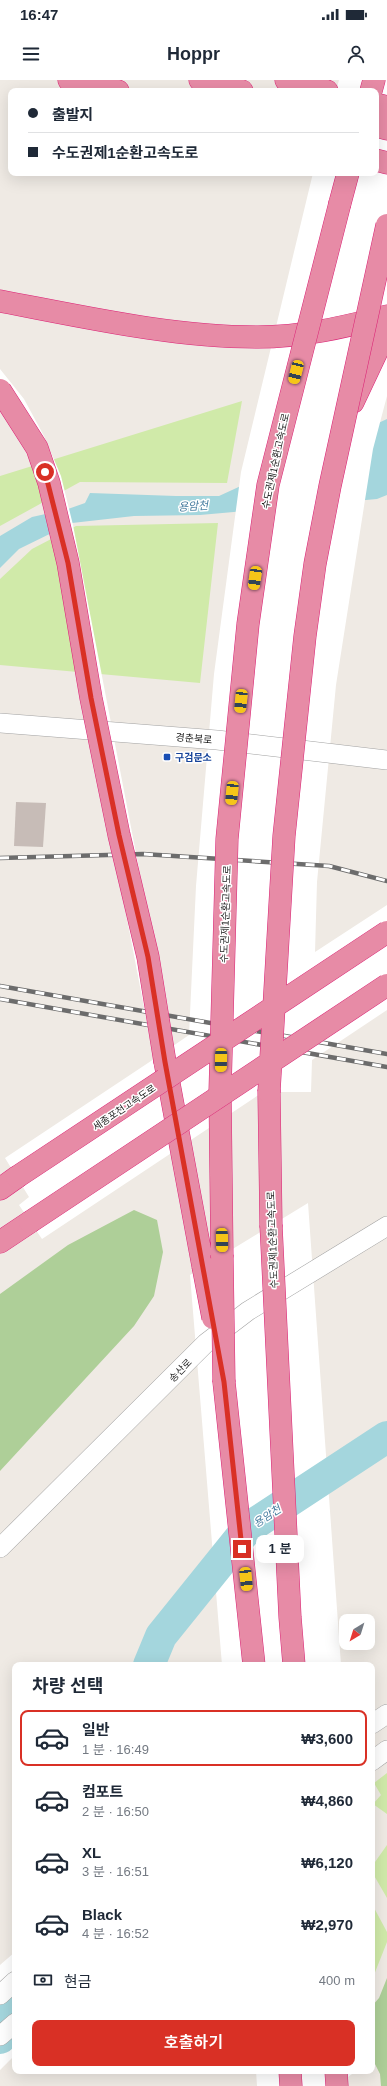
<!DOCTYPE html>
<html lang="ko">
<meta charset="utf-8">
<style>
:root{--surface:#fff;--page:#f2f2f3;--text:#1f2937;--muted:#747a83;--line:#e0e1e3;--accent:#d93025}
body{margin:0;font-family:Helvetica,"Noto Sans KR",sans-serif;background:var(--page);color:var(--text);height:100vh;display:flex;flex-direction:column;font-size:15px;white-space:nowrap}
*{box-sizing:border-box;margin:0}
p{font-size:13px;color:var(--muted)}
.icon{flex:none;width:22px;height:22px;fill:none;stroke:currentColor;stroke-width:2;stroke-linecap:round;stroke-linejoin:round}
.map{position:relative;flex:1;overflow:hidden}
.side{position:absolute;left:12px;top:1582px;width:363px;height:412px;display:flex;flex-direction:column;background:var(--surface);border-radius:8px;box-shadow:0 4px 16px #0002}
.side>*{flex:none}
.top-card{position:absolute;left:8px;top:8px;width:371px;height:88px;border-radius:8px;box-shadow:0 4px 16px #0002;display:grid;align-content:center;height:88px;padding:0 20px;background:var(--surface)}
.needle{width:26px;rotate:218deg}
.tools{position:absolute;left:339px;top:1534px;display:grid;gap:8px}
.tools a{display:grid;place-items:center;width:36px;height:36px;border-radius:8px;background:var(--surface);box-shadow:0 4px 16px #0002;font-size:20px}
.end{position:absolute;width:18px;height:18px;margin:-9px;border:5px solid #d93025;background:#fff;box-shadow:0 0 0 2px #fff}
.from{border-radius:50%}
.bubble{position:absolute;height:28px;border-radius:8px;background:var(--surface);box-shadow:0 4px 16px #0002;font-size:13px;font-weight:600;line-height:28px;text-align:center}
.car{position:absolute;width:12px;height:24px;margin:-12px -6px;border-radius:5px;box-shadow:0 0 3px 1px #0007;background:linear-gradient(#f5c518 24%,#345 0 40%,#f5c518 0 76%,#345 0 86%,#f5c518 0)}
.top-card b{display:flex;align-items:center;gap:14px;height:38px;font-size:15px}
.top-card b+b{border-top:1px solid var(--line)}
.top-card i{width:10px;height:10px;background:var(--text)}
ul{padding:0;list-style:none}
li{display:flex;align-items:center;gap:12px;height:56px;margin:0 8px 6px;padding:0 12px;border:2px solid transparent;border-radius:8px}
li div{flex:1}
li b{display:block;font-size:15px}
li em{font-style:normal;font-weight:600}
li.active{border-color:var(--accent)}
li>.icon{width:36px;height:36px;stroke-width:1.5}
h2{padding:0 20px;font-size:18px;line-height:48px}
.pay{display:flex;align-items:center;gap:10px;height:44px;padding:0 20px;font-size:15px}
.pay p{margin-inline-start:auto}
.primary-button{display:flex;gap:8px;margin-top:auto;padding:8px 20px}
.primary-button a{flex:1;height:46px;border-radius:8px;background:var(--accent);color:#fff;font-size:16px;font-weight:600;line-height:46px;text-align:center}
.status{display:flex;justify-content:space-between;align-items:center;height:28px;padding:0 20px;background:var(--surface);direction:ltr}
.status svg{height:11px;fill:currentColor}
header{display:flex;justify-content:space-between;align-items:center;height:52px;padding:0 20px;background:var(--surface);font-size:18px;font-weight:600}
.map>svg:first-child{display:block}
</style>
<div class="status"><b>16:47</b><svg viewBox="0 0 49 12"><path d="M0 12V9h3v3zM5 12V6h3v6zM10 12V3h3v9zM15 12V0h3v12zM26 1h20v11H26zM47 4h2v5h-2z"/></svg></div>
<header><svg class="icon" aria-label="menu" viewBox="0 0 24 24"><path d="M4 6h16M4 12h16M4 18h16"/></svg>Hoppr<svg class="icon" aria-label="person" viewBox="0 0 24 24"><circle cx="12" cy="8" r="4"/><path d="M4 21q1-7 8-7t8 7"/></svg></header>
<div class="map">
<svg width="387" height="2006" viewBox="0 0 387 2006">
<rect width="100%" height="100%" fill="#efeae4"/>
<path fill="#d0eaa9" d="M242,321L227,403L80,402L0,446V396Z
M218,443L200,603L0,585V499L32,469L76,446Z
M387,1693V1734L373,1724L381,1715L374,1703Z
M387,1765V1818L372,1792L375,1782Z
M372,1824L387,1852V1862L372,1900Z"/>
<path fill="#aecf98" d="M134,1130L157,1140L163,1172L154,1216L134,1246L0,1391V1214L68,1165Z
M387,1898V2006H381L380,1994L374,1982L372,1926L379,1918Z"/>
<path fill="#a4d6dd" d="M387,339V415L377,419L200,435L134,436L72,443L19,469L0,488V456L32,437L68,429L85,423L90,413L176,416H219Z"/>
<path fill="#fff" d="M339,0H387V316L373,369L336,605L317,802L315,872L387,825V930L312,980L311,1012H263L42,1159L19,1125L29,1117L5,1078L154,979L50,440L37,395L12,340L0,326V289L24,319L44,356L61,396L73,445L173,966L189,955L196,806L214,594L241,392L313,93H376V11H336Z
M308,1123L341,1585H222L190,1195Z
M15,1872V1975L0,1990V1885Z
M256,1991H356L336,2006H257Z"/>
<g fill="none" stroke-linecap="round" stroke-linejoin="round">
<path stroke="#a4d6dd" stroke-width="32" d="M149,1585L161,1556L248,1448L387,1357
M0,1958L15,1914"/>
</g>
<path fill="#c7bcb7" d="M16,722L46,723L43,767L14,766Z"/>
<g fill="none" stroke-linecap="round" stroke-linejoin="round">
<g stroke="#a2a2a2" stroke-width="20">
<path id="minor" d="M0,643L217,660L387,680
M0,1468L206,1263L248,1231L387,1146
M372,1644L387,1634
M372,1681L387,1670
M0,1915L15,1901
M0,1956L15,1943"/>
</g>
<g stroke="#db2376" stroke-width="23">
<path id="highway" d="M69,0L118,11
M200,0L242,11
M286,0L327,11
M371,11L374,0
M376,24L387,27
M376,46L387,49
M376,80L387,83
M340,123L348,93
M0,221C85,237 172,257 258,257C302,257 345,247 387,236
M353,322L387,250
M165,982L203,1186
M220,1012L222,1175
M269,1012L271,1145
M0,1109L17,1097
M0,1162L30,1142
M224,1302L254,1585
M290,1991L291,2006
M336,1991L337,2006"/>
</g>
<use href="#minor" stroke="#fff" stroke-width="19"/>
<use href="#highway" stroke="#e78ba6" stroke-width="22"/>
<g stroke="#6c6c6c" stroke-width="4.5">
<path id="rail" d="M0,778L143,774L329,786L387,801
M0,906L387,974
M0,919L387,987"/>
</g>
<use href="#rail" stroke="#fff" stroke-width="3" stroke-dasharray="9" stroke-linecap="butt"/>
<g stroke="#db2376" stroke-width="23" stroke-linecap="butt">
<path id="highway-bridge" d="M0,310L37,368L49,403L68,483L91,618L119,755L148,877L165,982
M220,1012L227,759L248,544L268,405L340,123
M269,1012L284,756L305,556L315,484L330,406L387,145
M17,1097L387,852
M30,1142L387,905
M271,1145L290,1537L294,1585
M222,1175L224,1302
M203,1186L213,1238"/>
</g>
<use href="#highway-bridge" stroke="#e78ba6" stroke-width="22"/>
</g>
<g fill="none" stroke-linecap="round" stroke-linejoin="round">
<path stroke="#d93025" stroke-width="5" d="M45,392L68,483L91,618L119,755L148,877L165,982L224,1302L242,1469"/>
</g>
<rect fill="#1a4fb4" stroke="#fff" stroke-width="1.5" x="163" y="673" width="8" height="8" rx="2"/>
<g text-anchor="middle" stroke-width="3" stroke-linejoin="round" paint-order="stroke">
<g font-size="10" fill="#1e1e1e" stroke="#fff">
<text transform="translate(275 381) rotate(-78)" y="4">수도권제1순환고속도로</text>
<text transform="translate(194 658) rotate(5)" y="4">경춘북로</text>
<text transform="translate(225 834) rotate(-88)" y="4">수도권제1순환고속도로</text>
<text transform="translate(124 1027) rotate(-34)" y="4">세종포천고속도로</text>
<text transform="translate(272 1160) rotate(-92)" y="4">수도권제1순환고속도로</text>
<text transform="translate(180 1290) rotate(-46)" y="4">송산로</text>
</g>
<g font-size="10" font-weight="bold" fill="#164399" stroke="#fff" text-anchor="start">
<text x="175" y="681">구검문소</text>
</g>
<g font-size="11" font-style="italic" fill="#447b9e" stroke="#fff">
<text transform="translate(193 426) rotate(-4)" y="4">용암천</text>
<text transform="translate(267 1436) rotate(-33)" y="4">용암천</text>
</g>
</g>
</svg>
<div class="tools">
<a><svg class="needle" viewBox="-14 -14 28 28"><path d="M0-13l5 13h-10z" fill="#e53935"/><path d="M0 13l5-13h-10z" fill="#747a83"/></svg></a>
</div>
<i class="end from" style="left:45px;top:392px"></i>
<i class="end" style="left:242px;top:1469px"></i>
<div class="bubble" style="left:256px;top:1455px;width:48px">1 분</div>
<i class="car" style="left:296px;top:292px;rotate:194deg"></i>
<i class="car" style="left:255px;top:498px;rotate:188deg"></i>
<i class="car" style="left:241px;top:621px;rotate:186deg"></i>
<i class="car" style="left:232px;top:713px;rotate:186deg"></i>
<i class="car" style="left:221px;top:980px;rotate:181deg"></i>
<i class="car" style="left:222px;top:1160px;rotate:179deg"></i>
<i class="car" style="left:246px;top:1499px;rotate:174deg"></i>
<div class="top-card">
<b><i class="from"></i>출발지</b>
<b><i></i>수도권제1순환고속도로</b>
</div>
<section class="side">
<h2>차량 선택</h2>
<ul>
<li class="active"><svg class="icon" aria-label="car" viewBox="0 0 24 24"><path d="M5 17H2v-5l4-1 3-4h7l3 4 3 1v5h-3M9 17h6M6 11h13"/><circle cx="7" cy="17" r="2"/><circle cx="17" cy="17" r="2"/></svg><div><b>일반</b><p>1 분 · 16:49</p></div><em>₩3,600</em></li>
<li><svg class="icon" aria-label="car" viewBox="0 0 24 24"><path d="M5 17H2v-5l4-1 3-4h7l3 4 3 1v5h-3M9 17h6M6 11h13"/><circle cx="7" cy="17" r="2"/><circle cx="17" cy="17" r="2"/></svg><div><b>컴포트</b><p>2 분 · 16:50</p></div><em>₩4,860</em></li>
<li><svg class="icon" aria-label="car" viewBox="0 0 24 24"><path d="M5 17H2v-5l4-1 3-4h7l3 4 3 1v5h-3M9 17h6M6 11h13"/><circle cx="7" cy="17" r="2"/><circle cx="17" cy="17" r="2"/></svg><div><b>XL</b><p>3 분 · 16:51</p></div><em>₩6,120</em></li>
<li><svg class="icon" aria-label="car" viewBox="0 0 24 24"><path d="M5 17H2v-5l4-1 3-4h7l3 4 3 1v5h-3M9 17h6M6 11h13"/><circle cx="7" cy="17" r="2"/><circle cx="17" cy="17" r="2"/></svg><div><b>Black</b><p>4 분 · 16:52</p></div><em>₩2,970</em></li>
</ul>
<div class="pay"><svg class="icon" aria-label="cash" viewBox="0 0 24 24"><path d="M3 7h18v10H3z"/><circle cx="12" cy="12" r="2"/></svg>현금<p>400 m</p></div>
<div class="primary-button"><a>호출하기</a></div>
</section>
</div>
